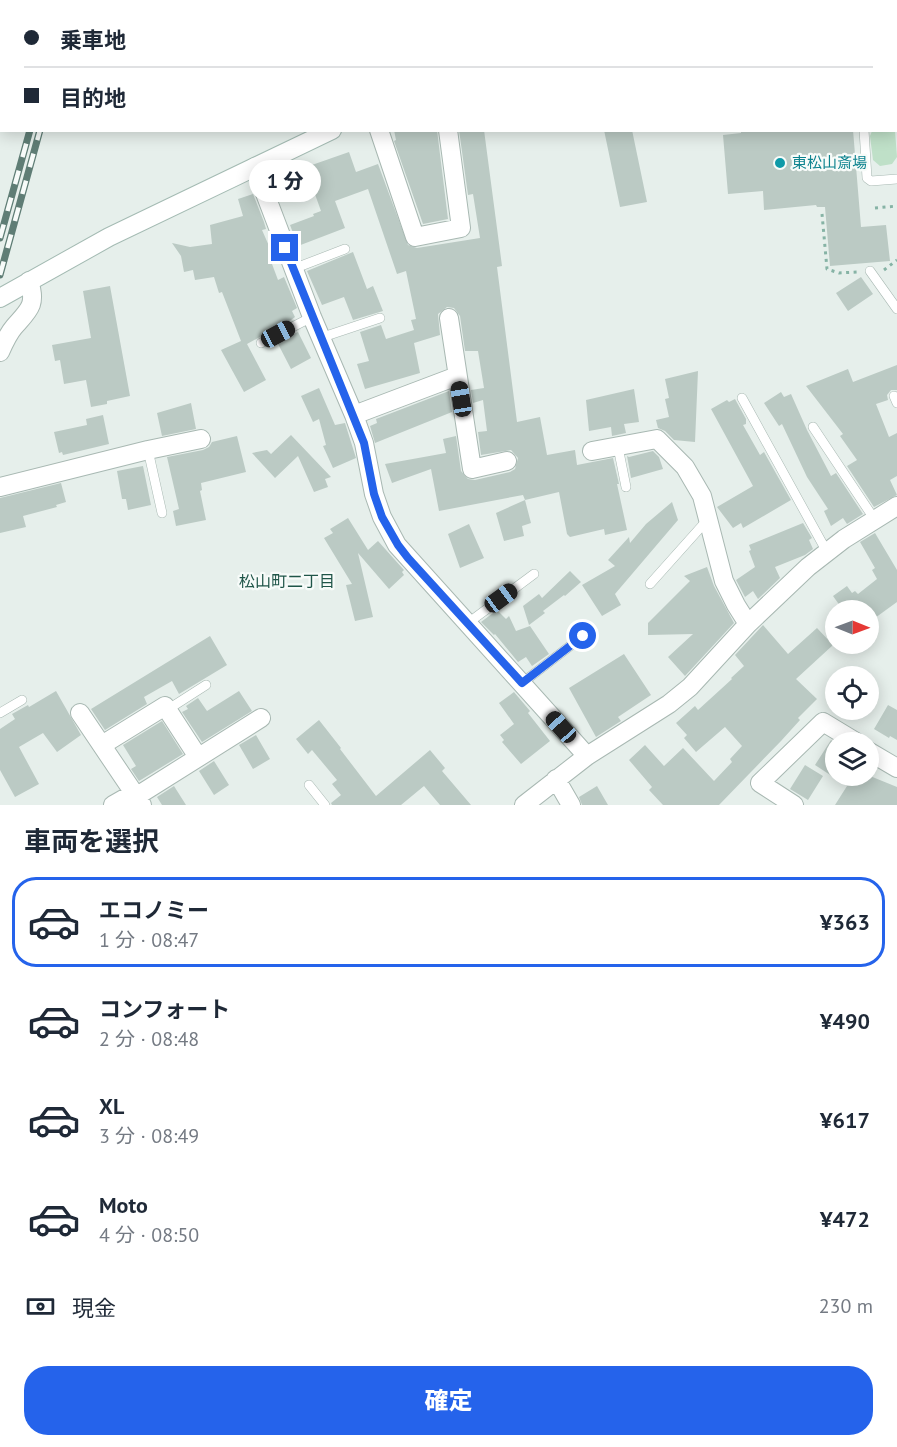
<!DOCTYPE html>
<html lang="ja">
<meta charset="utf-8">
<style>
:root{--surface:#fff;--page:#f6f6f7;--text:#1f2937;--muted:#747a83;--line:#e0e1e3;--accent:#2563eb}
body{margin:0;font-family:"PT Sans","Noto Sans JP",sans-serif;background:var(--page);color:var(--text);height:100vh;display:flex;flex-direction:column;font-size:22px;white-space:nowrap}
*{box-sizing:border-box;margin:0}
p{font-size:20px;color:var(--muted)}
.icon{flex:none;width:33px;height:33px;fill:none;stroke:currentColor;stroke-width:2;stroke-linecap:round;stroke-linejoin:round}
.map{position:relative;height:805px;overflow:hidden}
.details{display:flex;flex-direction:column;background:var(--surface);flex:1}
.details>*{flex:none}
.banner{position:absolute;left:0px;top:0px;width:897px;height:132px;box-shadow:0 3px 15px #0003;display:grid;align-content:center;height:132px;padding:0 24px;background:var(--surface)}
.needle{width:39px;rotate:91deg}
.buttons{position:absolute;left:825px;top:600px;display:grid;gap:12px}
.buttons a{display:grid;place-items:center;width:54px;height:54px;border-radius:50%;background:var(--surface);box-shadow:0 3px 15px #0003;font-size:30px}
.end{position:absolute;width:27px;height:27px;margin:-14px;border:8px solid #2563eb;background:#fff;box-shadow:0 0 0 3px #fff}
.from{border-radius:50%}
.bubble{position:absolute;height:42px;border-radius:21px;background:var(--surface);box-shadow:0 3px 15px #0003;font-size:20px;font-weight:800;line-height:42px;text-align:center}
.car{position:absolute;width:18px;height:36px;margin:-18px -9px;border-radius:8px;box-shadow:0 0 4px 2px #0007;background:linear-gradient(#222 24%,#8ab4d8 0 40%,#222 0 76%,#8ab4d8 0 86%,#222 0)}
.banner b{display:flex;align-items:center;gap:21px;height:57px;font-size:22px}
.banner b+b{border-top:2px solid var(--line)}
.banner i{width:15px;height:15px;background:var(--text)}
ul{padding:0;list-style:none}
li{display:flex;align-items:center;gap:18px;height:90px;margin:0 12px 9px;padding:0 12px;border:3px solid transparent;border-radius:24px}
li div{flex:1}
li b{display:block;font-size:22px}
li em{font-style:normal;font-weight:800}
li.current{border-color:var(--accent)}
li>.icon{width:54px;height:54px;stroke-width:1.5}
h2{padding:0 24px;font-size:27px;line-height:72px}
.pay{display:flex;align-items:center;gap:15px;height:66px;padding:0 24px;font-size:22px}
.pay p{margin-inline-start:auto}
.primary-button{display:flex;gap:12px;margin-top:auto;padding:12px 24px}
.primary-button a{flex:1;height:69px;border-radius:24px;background:var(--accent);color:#fff;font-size:24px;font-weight:800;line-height:69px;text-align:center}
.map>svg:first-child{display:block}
</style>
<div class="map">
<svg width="897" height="805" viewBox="0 0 897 805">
<rect width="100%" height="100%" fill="#e6efeb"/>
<path fill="#bfe0c8" d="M49,0H297L49,1Z
M872,131H895L897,157L892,164L880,166L873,160L870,136Z"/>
<path fill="#bbcac4" d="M394,130H437L448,219L423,224L394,141L396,140Z
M459,130H484L502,266L497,267L517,422L540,417L547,455L575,450L577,465L613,458L619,484H617L627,530L605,535L604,529L570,537L567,534L559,492L525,500L531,523L522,526L524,536L504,541L496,513L525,500L523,495L439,511L431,469L392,483L385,464L446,453L443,439L456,436L461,471L468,479L475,480L510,472L515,469L518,458L511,450L481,455L478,432L487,431L483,400L473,403L471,390L484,388L478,351H465L460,316L454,308L447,307L438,314L440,335L414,343L420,373L365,389L357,364L369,361L360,332L381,325L386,339L414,330L411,320L416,319L406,271L397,274L368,189L335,201L345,228L298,246L290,225L314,216L313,214L321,211L312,186L316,185L309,166L349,152L356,172L378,164L408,245L417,248L480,238L473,194L468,195Z
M604,130H632L647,202L620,207Z
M741,130H853L861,227L886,225L890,261L830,266L825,207H817L816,205L764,210L763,191L728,194L723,135L741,133Z
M253,194L264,222L266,229L262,230L273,255L269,256L278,280L284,277L297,308L292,311L295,317L291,320L247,344L266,380L244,392L221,350L241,341L222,292L219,293L214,277L195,280L193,270L184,272L181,256L172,243L190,247L212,244L210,225L243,216L238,199Z
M353,252L367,289L373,286L383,311L353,320L344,297L322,305L307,271Z
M861,277L873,294L848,311L836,293Z
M110,286L130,396L107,401V404L91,407L86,380L64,384L60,360L55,361L52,345L91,338L83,291Z
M298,332L311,358L291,369L277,342Z
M897,365V390H891L887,395L888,400L876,404L889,437L897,433V476L890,480L897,495L874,507L847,466L857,460L840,436L843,434L806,386L848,369L853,382Z
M698,371L695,442L674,440L665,431L658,428L656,420L669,417L665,399L669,398L665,379Z
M319,388L335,425L345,423L356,458L333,468L323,446L326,445L319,419L313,422L301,396Z
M634,389L639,422L624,424L626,433L612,436L611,427L589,431L586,400Z
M449,391L452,412L375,443L370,426L377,423L376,419Z
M781,392L784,397L791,394L807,430L831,476L836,473L863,514L847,524L843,518L831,526L824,511L828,509L807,477L782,424L779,426L764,403Z
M735,399L746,419V424L743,425L760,455L764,452L791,500L743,528L741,523L733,528L717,507L753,486L711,409L727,400L729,402Z
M191,403L196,429L162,436L157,413Z
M103,415L109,444L63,455L62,452L59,453L54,432L87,425L86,419Z
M291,435L331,477L325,479L328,487L314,492L298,456L275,478L252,453L267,450L271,454Z
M237,436L246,472L201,483L202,490L200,491L206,520L176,526L173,511L179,509L167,457L203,450L209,447L212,442Z
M653,451L659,457L663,469L631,478L627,456L629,457Z
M143,466L151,505L128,510L126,499H122L117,471Z
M61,483L66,502L56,505L57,507L23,516L26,527L0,533V498Z
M672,502L678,520L615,594L621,605L602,616L582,585L615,566L608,560L629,537L630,543L646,524Z
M348,518L368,550L378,541L404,570L402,572L404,575L389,589L358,553L373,617L355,621L346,585L352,584L324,538L333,533L330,529Z
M803,523L812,538L809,540L813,549L805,555L775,567L780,578L758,599L753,591L745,597L736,580L755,567L749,551L751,550L749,545Z
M469,524L484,558L460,568L448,534Z
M875,533L897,570V602L868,623V610H843L833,596L847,586L852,593L855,591L858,594L877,579L872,570L875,568L860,542Z
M707,567L714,586L734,623L685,676L668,657L693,634L648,635V623L690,581L684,576Z
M570,571L581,582L565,596L564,595L543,611L545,613L529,625L523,606L539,594L542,598Z
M497,610L506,619L509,616L516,631L530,626L549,654L532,666L526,657L518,662L495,634L494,635L481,622Z
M763,625L788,654L817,628L833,645L796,679L817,699L798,718L800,720L781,741L719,805H663L649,790L652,787L629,760L645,745L664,766L683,748L714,781L732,762L730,759L742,746L725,727L696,752L684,738L687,735L676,723L695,706L698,710L732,679L731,678L744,666L735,655Z
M210,636L227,665L179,694L172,681L144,697L147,704L105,730L91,709Z
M624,654L651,695L618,717L621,721L596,737L569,688Z
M56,691L81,735L57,752L43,733L19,747L39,784L15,797L0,770V729L15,719L12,714L28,705L29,707Z
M239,691L252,711L202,742L182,712L188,709L186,706L198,698L207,711Z
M514,692L530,711L528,713L550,741L521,764L502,742L504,740L500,735L514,724L499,703Z
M888,705L897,710V740L890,736L889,738L874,729Z
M319,720L341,748L340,749L376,796L430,750L445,768L442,771L471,805H440L424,786L401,805H332L331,803L341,795L332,784L337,780L312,750L308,754L296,739Z
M162,721L183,754L139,781L131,769L136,766L123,745Z
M256,735L270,759L253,769L239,745Z
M831,740L836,743V776H870L897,787V805H835L847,786L815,765Z
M214,761L229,785L214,795L199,771Z
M805,765L823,776L808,800L790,789Z
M174,786L186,805H162L157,797Z
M597,786L608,805H582L579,797Z"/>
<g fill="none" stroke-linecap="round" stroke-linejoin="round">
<g stroke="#a8b8b2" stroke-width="10">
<path id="lane" d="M878,0L879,2
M896,68L897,74
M896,112L897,111
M864,130L867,178L871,181L897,179
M293,269L345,249
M870,271L897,309
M320,338L380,318
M261,343L312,317
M894,396L897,403
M742,398L827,552
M813,427L875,520
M618,447L626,487
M148,450L162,513
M650,584L709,518
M468,623L534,574
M522,683L583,636
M167,710L206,685
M0,713L22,700
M309,785L325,805"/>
</g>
<g stroke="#a8b8b2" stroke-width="20">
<path id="street" d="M379,130L415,237L461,228L448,130
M255,167L312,317L354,415L364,443L374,494L382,517L397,545L587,756
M449,318L472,469L507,461
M0,352C4,343 8,334 14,327C29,310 37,305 29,281
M354,415L457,376
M592,451L657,439L685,467L702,496L724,581L736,605L748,624
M0,487L148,450L201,439
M80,713L142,805
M102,745L165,706L198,757
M868,751L897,768
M556,779L571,805
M137,796L261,718
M113,805L134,793
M524,805L587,756L669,704L690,687L748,624L808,567L844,539L897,506
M794,805L760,783L823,722L856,742"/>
</g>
<g stroke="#a4bbb3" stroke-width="20">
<path id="secondary" d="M349,2L350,0
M711,2L716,0
M0,298L109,237L332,130"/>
</g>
<path stroke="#86b3a5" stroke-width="3" stroke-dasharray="3 4.5" stroke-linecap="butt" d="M895,0V2
M896,4L897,9
M875,208L897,206
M822,214L827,269L839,273L857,272
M884,270L897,260"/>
<use href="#lane" stroke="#fff" stroke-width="9"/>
<use href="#street" stroke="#fff" stroke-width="18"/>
<use href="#secondary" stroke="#fff" stroke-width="18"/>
<g stroke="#5f7d75" stroke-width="7">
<path id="rail" d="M67,2V0
M77,2V0
M0,238L30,130
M0,275L40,130"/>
</g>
<use href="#rail" stroke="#f7fbf9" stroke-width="4.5" stroke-dasharray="14" stroke-linecap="butt"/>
</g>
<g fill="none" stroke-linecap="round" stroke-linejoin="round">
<path stroke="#2563eb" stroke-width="8" d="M285,248L364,443L374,494L382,517L398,545L408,558L522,683L583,636"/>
</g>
<circle fill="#0f9aa8" stroke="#f7fbf9" stroke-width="2" cx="780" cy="163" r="6"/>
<g text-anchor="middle" stroke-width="4.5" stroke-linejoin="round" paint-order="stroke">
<g font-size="15" fill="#0d838f" stroke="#f7fbf9" text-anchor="start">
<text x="792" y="168">東松山斎場</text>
</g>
<g font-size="16" fill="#1f5548" stroke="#f7fbf9">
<text x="287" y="587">松山町二丁目</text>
</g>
</g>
</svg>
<div class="buttons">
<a><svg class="needle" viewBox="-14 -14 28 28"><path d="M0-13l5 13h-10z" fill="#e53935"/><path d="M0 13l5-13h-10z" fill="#747a83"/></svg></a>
<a><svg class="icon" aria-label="locate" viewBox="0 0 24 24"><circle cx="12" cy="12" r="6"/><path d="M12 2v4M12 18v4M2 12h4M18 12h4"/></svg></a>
<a><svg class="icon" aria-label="layers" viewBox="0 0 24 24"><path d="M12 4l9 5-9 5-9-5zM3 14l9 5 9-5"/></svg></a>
</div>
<i class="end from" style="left:583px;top:636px"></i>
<i class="end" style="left:285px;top:248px"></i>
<div class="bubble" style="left:249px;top:160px;width:72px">1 分</div>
<i class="car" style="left:278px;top:334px;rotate:62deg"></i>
<i class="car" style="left:461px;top:399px;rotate:351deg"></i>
<i class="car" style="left:501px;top:598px;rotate:54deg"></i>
<i class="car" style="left:561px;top:727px;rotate:318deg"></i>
<div class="banner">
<b><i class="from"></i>乗車地</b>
<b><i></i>目的地</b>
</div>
</div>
<section class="details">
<h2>車両を選択</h2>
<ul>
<li class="current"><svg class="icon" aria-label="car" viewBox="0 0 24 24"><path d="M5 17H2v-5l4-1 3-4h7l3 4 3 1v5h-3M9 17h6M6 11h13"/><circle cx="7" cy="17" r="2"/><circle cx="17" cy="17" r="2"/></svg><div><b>エコノミー</b><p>1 分 · 08:47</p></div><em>¥363</em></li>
<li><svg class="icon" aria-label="car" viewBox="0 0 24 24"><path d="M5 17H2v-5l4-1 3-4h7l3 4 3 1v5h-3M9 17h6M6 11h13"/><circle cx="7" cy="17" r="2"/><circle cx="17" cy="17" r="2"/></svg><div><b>コンフォート</b><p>2 分 · 08:48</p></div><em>¥490</em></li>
<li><svg class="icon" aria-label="car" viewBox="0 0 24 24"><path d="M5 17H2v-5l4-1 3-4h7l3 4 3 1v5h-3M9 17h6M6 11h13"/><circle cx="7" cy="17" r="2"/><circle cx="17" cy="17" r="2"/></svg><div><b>XL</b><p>3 分 · 08:49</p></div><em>¥617</em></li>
<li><svg class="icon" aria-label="car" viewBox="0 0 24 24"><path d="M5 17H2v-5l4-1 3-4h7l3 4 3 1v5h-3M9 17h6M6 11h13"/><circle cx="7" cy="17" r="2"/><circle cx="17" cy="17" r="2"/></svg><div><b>Moto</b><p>4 分 · 08:50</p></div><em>¥472</em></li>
</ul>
<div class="pay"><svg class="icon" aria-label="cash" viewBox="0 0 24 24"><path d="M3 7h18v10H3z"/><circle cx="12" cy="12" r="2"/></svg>現金<p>230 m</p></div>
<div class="primary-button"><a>確定</a></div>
</section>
